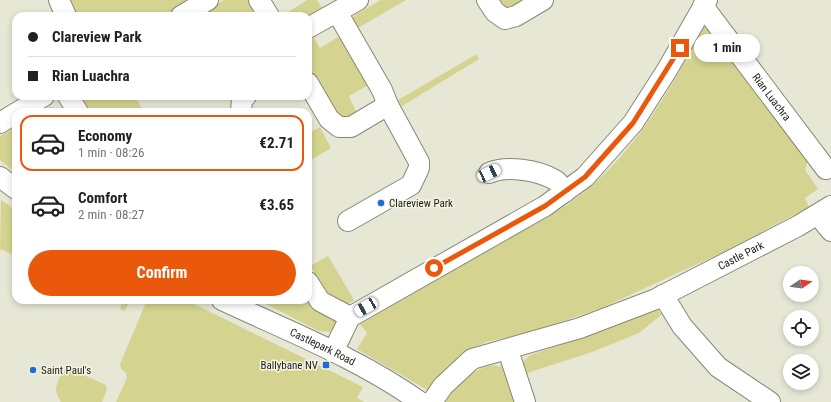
<!DOCTYPE html>
<meta charset="utf-8">
<style>
:root{--surface:#fff;--page:#f2f2f2;--text:#202124;--muted:#757577;--line:#e0e0e0;--accent:#ea580c}
body{margin:0;font-family:"Roboto Condensed",sans-serif;background:var(--page);color:var(--text);height:100vh;display:flex;flex-direction:column;font-size:15px;white-space:nowrap}
*{box-sizing:border-box;margin:0}
p{font-size:13px;color:var(--muted)}
.icon{flex:none;width:22px;height:22px;fill:none;stroke:currentColor;stroke-width:2;stroke-linecap:round;stroke-linejoin:round}
.map{position:relative;flex:1;overflow:hidden}
.side{position:absolute;left:12px;top:108px;width:300px;height:196px;display:flex;flex-direction:column;background:var(--surface);border-radius:12px;box-shadow:0 2px 6px #0003}
.side>*{flex:none}
.guide{position:absolute;left:12px;top:12px;width:300px;height:88px;border-radius:12px;box-shadow:0 2px 6px #0003;display:grid;align-content:center;height:88px;padding:0 16px;background:var(--surface)}
.needle{width:26px;rotate:77deg}
.fabs{position:absolute;left:783px;top:266px;display:grid;gap:8px}
.fabs a{display:grid;place-items:center;width:36px;height:36px;border-radius:50%;background:var(--surface);box-shadow:0 2px 6px #0003;font-size:20px}
.end{position:absolute;width:18px;height:18px;margin:-9px;border:5px solid #ea580c;background:#fff;box-shadow:0 0 0 2px #fff}
.from{border-radius:50%}
.bubble{position:absolute;height:28px;border-radius:14px;background:var(--surface);box-shadow:0 2px 6px #0003;font-size:13px;font-weight:700;line-height:28px;text-align:center}
.car{position:absolute;width:12px;height:24px;margin:-12px -6px;border-radius:5px;box-shadow:0 0 3px 1px #0007;background:linear-gradient(#fff 24%,#345 0 40%,#fff 0 76%,#345 0 86%,#fff 0)}
.guide b{display:flex;align-items:center;gap:14px;height:38px;font-size:15px}
.guide b+b{border-top:1px solid var(--line)}
.guide i{width:10px;height:10px;background:var(--text)}
ul{padding:7px 0 0;list-style:none}
li{display:flex;align-items:center;gap:12px;height:56px;margin:0 8px 6px;padding:0 8px;border:2px solid transparent;border-radius:12px}
li div{flex:1}
li b{display:block;font-size:15px}
li em{font-style:normal;font-weight:700}
li.active{border-color:var(--accent)}
li>.icon{width:36px;height:36px;stroke-width:1.5}
.cta{display:flex;gap:8px;margin-top:auto;padding:8px 16px}
.cta a{flex:1;height:46px;border-radius:24px;background:var(--accent);color:#fff;font-size:16px;font-weight:700;line-height:46px;text-align:center}
.map>svg:first-child{display:block}
</style>
<div class="map">
<svg width="831" height="402" viewBox="0 0 831 402">
<rect width="100%" height="100%" fill="#e6e7d5"/>
<path fill="#d4d490" d="M69,0H195L168,16H76Z
M224,0H249L252,1L259,16H197Z
M307,0H317L322,8L308,17L282,16Z
M381,0H406L356,29L350,18Z
M500,0H521L520,5L507,8Z
M706,26L808,160L805,170L818,189L805,198L809,207L721,253L604,307L525,334L486,342L468,351L429,391L357,349L367,333L360,324L567,205C631,160 668,95 703,27Z
M343,34L372,83L349,96L357,114L348,120L334,114L308,70V38L312,35L320,48Z
M477,54L479,59L402,106L398,100Z
M75,96H135L144,112H84Z
M50,107L67,112H41Z
M16,127V173L0,160V136Z
M320,127L331,148L308,162V134Z
M1,200L16,210V256L0,249Z
M328,256L354,300L347,305L327,292L310,266Z
M122,300H130L125,311L120,309Z
M147,300H186L363,387L357,398L364,402H116L127,378L126,373L121,369L120,364Z
M258,300H308L338,322L337,329L333,328L330,332L319,331Z
M656,309L662,314L639,333L592,352L524,374L523,362L530,355L578,339Z
M502,363L517,402H446C453,387 483,359 500,367Z
M68,368L106,385L107,389L102,402H61C59,398 56,394 56,390C56,384 62,370 68,368Z"/>
<g fill="none" stroke-linecap="round" stroke-linejoin="round">
<g stroke="#878877" stroke-width="22">
<g id="minor">
<path d="M59,0L66,16"/>
<path d="M259,0L269,16"/>
<path d="M487,0L495,12L505,19L516,16L543,0"/>
<path id="s1" d="M703,6L826,169"/>
<path d="M337,12L382,90L388,105"/>
<path d="M181,16L208,0"/>
<path d="M308,28L358,0"/>
<path d="M308,83L329,119L339,127H351L388,105L419,162V168L411,185L348,221"/>
<path d="M68,96L78,112"/>
<path d="M18,112L44,96"/>
<path d="M241,112L242,98L246,96"/>
<path d="M0,123L16,113"/>
<path d="M489,173C506,165 538,170 555,180C560,183 562,188 565,192"/>
<path d="M0,177L16,189"/>
<path d="M818,215L831,231"/>
<path d="M308,282L320,301L350,317"/>
<path d="M663,295L682,326L718,367L770,402"/>
<path id="s2" d="M222,300C288,331 360,359 420,402"/>
<path d="M508,350L525,402"/>
<path d="M333,352L350,317L545,206L585,177L633,123L667,70L707,0"/>
<path id="s3" d="M432,402L443,386L472,359L580,328L656,299L798,226L831,206"/>
</g>
</g>
<use href="#minor" stroke="#fff" stroke-width="20"/>
</g>
<g fill="none" stroke-linecap="round" stroke-linejoin="round">
<path stroke="#ea580c" stroke-width="5" d="M434,268L545,206L585,177L633,123L680,48"/>
</g>
<g fill="#206cd7" stroke="#f3f4e2" stroke-width="1.5">
<circle cx="381" cy="203" r="4"/>
<rect x="322" y="361" width="8" height="8" rx="2"/>
<circle cx="33" cy="370" r="4"/>
</g>
<g text-anchor="middle" stroke-width="3" stroke-linejoin="round" paint-order="stroke">
<g font-size="11" fill="#1b1b15" stroke="#f3f4e2">
<text dy="4" stroke="none"><textPath href="#s1" startOffset="114">Rian Luachra</textPath></text>
<text dy="4" stroke="none"><textPath href="#s3" startOffset="348">Castle Park</textPath></text>
<text dy="4" stroke="none"><textPath href="#s2" startOffset="111">Castlepark Road</textPath></text>
</g>
<g font-size="11" fill="#1b1b15" stroke="#f3f4e2" text-anchor="start">
<text x="389" y="207">Clareview Park</text>
<text x="318" y="369" text-anchor="end">Ballybane NV</text>
<text x="41" y="374">Saint Paul's</text>
</g>
</g>
</svg>
<div class="fabs">
<a><svg class="needle" viewBox="-14 -14 28 28"><path d="M0-13l5 13h-10z" fill="#e53935"/><path d="M0 13l5-13h-10z" fill="#757577"/></svg></a>
<a><svg class="icon" aria-label="locate" viewBox="0 0 24 24"><circle cx="12" cy="12" r="6"/><path d="M12 2v4M12 18v4M2 12h4M18 12h4"/></svg></a>
<a><svg class="icon" aria-label="layers" viewBox="0 0 24 24"><path d="M12 4l9 5-9 5-9-5zM3 14l9 5 9-5"/></svg></a>
</div>
<i class="end from" style="left:434px;top:268px"></i>
<i class="end" style="left:680px;top:48px"></i>
<div class="bubble" style="left:694px;top:34px;width:66px">1 min</div>
<i class="car" style="left:489px;top:173px;rotate:65deg"></i>
<i class="car" style="left:366px;top:307px;rotate:240deg"></i>
<div class="guide">
<b><i class="from"></i>Clareview Park</b>
<b><i></i>Rian Luachra</b>
</div>
<section class="side">
<ul>
<li class="active"><svg class="icon" aria-label="car" viewBox="0 0 24 24"><path d="M5 17H2v-5l4-1 3-4h7l3 4 3 1v5h-3M9 17h6M6 11h13"/><circle cx="7" cy="17" r="2"/><circle cx="17" cy="17" r="2"/></svg><div><b>Economy</b><p>1 min · 08:26</p></div><em>€2.71</em></li>
<li><svg class="icon" aria-label="car" viewBox="0 0 24 24"><path d="M5 17H2v-5l4-1 3-4h7l3 4 3 1v5h-3M9 17h6M6 11h13"/><circle cx="7" cy="17" r="2"/><circle cx="17" cy="17" r="2"/></svg><div><b>Comfort</b><p>2 min · 08:27</p></div><em>€3.65</em></li>
</ul>
<div class="cta"><a>Confirm</a></div>
</section>
</div>
